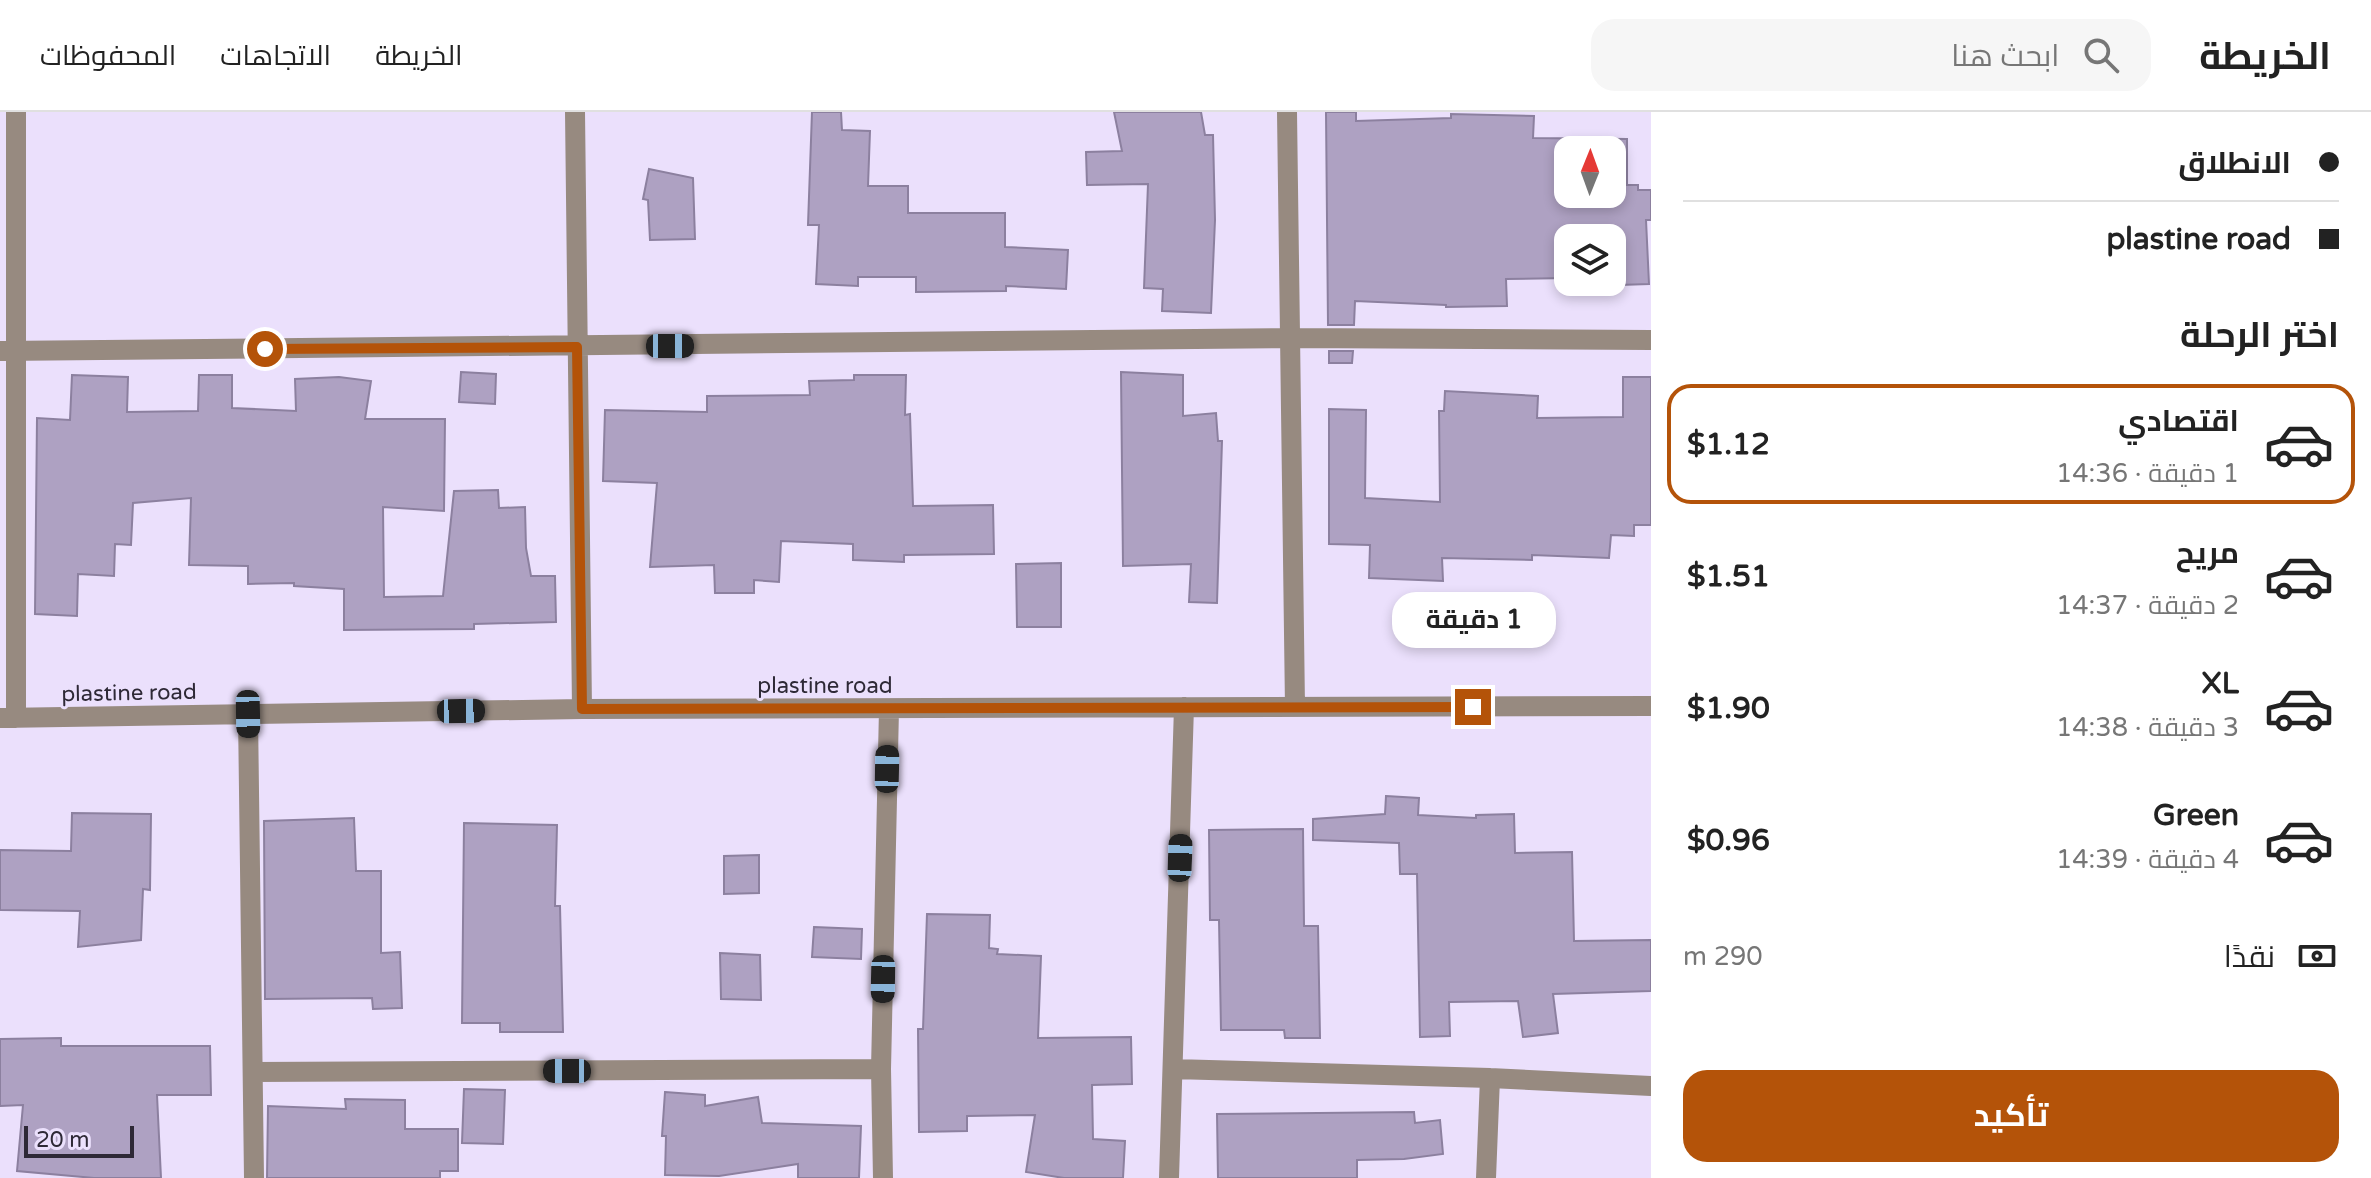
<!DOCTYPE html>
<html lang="ar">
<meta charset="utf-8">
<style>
:root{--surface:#fff;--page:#f6f6f6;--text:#222;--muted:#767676;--line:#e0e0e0;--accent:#b45309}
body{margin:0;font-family:"Varela Round",Cairo,sans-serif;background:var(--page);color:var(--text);direction:rtl;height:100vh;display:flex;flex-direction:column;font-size:30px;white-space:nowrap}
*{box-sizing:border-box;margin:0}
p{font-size:26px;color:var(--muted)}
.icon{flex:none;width:44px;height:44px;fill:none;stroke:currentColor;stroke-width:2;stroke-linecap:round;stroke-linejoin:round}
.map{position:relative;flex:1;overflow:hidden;direction:ltr}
.sheet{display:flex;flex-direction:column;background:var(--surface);width:720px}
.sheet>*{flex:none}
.guide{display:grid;align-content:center;height:176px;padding:0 32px;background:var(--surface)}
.needle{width:52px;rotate:1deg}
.buttons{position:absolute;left:1554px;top:24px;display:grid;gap:16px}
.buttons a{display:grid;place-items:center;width:72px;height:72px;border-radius:16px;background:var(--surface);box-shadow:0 4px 12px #0003;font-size:40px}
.scale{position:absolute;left:24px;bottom:20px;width:110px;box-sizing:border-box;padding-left:8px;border:4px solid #2e2936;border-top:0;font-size:22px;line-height:28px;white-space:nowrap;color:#2e2936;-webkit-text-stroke:6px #ebe0fc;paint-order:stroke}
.end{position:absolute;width:36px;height:36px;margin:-18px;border:10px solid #b45309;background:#fff;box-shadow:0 0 0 4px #fff}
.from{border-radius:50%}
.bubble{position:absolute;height:56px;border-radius:24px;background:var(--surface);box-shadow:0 4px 12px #0003;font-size:26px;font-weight:700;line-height:56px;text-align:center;direction:rtl}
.car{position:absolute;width:24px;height:48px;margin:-24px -12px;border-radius:10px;box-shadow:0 0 6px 2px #0007;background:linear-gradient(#222 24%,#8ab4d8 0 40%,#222 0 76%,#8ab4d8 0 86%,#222 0)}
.guide b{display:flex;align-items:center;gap:28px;height:76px;font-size:30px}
.guide b+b{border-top:2px solid var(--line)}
.guide i{width:20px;height:20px;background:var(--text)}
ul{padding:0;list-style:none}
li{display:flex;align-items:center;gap:24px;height:120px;margin:0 16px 12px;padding:0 16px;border:4px solid transparent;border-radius:24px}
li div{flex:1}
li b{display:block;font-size:30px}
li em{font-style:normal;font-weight:700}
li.current{border-color:var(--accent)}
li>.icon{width:72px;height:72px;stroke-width:1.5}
h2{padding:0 32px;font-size:36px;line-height:96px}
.pay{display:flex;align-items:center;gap:20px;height:88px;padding:0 32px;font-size:30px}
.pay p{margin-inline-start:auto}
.cta{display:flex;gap:16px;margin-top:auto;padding:16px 32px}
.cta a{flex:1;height:92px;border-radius:24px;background:var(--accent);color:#fff;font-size:32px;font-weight:700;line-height:92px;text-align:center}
header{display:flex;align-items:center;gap:48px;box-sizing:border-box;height:112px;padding:0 40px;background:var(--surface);border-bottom:2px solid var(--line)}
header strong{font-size:38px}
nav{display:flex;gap:44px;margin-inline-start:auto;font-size:28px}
.search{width:560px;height:72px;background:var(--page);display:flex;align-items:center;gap:20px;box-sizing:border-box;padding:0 28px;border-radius:24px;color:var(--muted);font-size:30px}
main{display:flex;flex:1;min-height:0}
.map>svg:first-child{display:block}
</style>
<header>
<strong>الخريطة</strong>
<div class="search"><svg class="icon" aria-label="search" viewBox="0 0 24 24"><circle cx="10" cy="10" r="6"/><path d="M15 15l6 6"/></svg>ابحث هنا</div>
<nav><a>الخريطة</a><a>الاتجاهات</a><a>المحفوظات</a></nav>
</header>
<main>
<section class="sheet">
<div class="guide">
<b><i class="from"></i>الانطلاق</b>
<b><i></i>plastine road</b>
</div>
<h2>اختر الرحلة</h2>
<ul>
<li class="current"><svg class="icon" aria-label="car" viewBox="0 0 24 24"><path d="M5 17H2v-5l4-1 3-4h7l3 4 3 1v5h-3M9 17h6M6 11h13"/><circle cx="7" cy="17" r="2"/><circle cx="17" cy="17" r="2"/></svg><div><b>اقتصادي</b><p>1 دقيقة · 14:36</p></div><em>$1.12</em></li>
<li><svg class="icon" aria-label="car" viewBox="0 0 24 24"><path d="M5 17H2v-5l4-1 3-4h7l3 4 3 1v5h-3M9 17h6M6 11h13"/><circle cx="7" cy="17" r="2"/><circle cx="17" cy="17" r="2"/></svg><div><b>مريح</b><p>2 دقيقة · 14:37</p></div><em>$1.51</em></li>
<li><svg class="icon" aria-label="car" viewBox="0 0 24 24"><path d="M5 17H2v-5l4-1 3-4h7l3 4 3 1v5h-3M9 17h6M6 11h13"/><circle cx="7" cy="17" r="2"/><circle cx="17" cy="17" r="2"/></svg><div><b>XL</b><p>3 دقيقة · 14:38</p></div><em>$1.90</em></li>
<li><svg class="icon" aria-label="car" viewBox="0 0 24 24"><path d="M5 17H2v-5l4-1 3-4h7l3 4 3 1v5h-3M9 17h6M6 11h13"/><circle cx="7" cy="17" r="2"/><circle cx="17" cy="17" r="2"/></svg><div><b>Green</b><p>4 دقيقة · 14:39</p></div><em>$0.96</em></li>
</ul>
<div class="pay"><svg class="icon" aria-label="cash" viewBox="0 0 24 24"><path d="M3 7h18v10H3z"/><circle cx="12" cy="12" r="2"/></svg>نقدًا<p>290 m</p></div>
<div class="cta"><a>تأكيد</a></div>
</section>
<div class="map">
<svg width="1651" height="1066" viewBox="0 0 1651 1066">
<rect width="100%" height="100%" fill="#ebe0fc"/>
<path fill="#aea1c2" stroke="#8c809f" stroke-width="2" fill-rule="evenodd" d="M812,0H841L842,18L870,19L868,74H908V101H1005V135L1068,138L1066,177L1006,174V179L916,180V165H858V174L816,172L819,113H808Z
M1114,0H1201L1205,23H1213L1215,108L1211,201L1162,199L1163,177L1144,176L1148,72L1087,73L1086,40L1122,39Z
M1326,0H1356V9L1451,6V2L1534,4L1533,26L1627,27V73H1638V78H1651V108H1646L1649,172L1588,174V170H1612V126H1568V166L1506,167L1507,194L1446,195V193L1355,189L1354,213H1328ZM1568,38H1612V82H1568Z
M649,57L693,66L695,127L650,128L648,88L643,87Z
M1329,239H1353L1352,251H1329Z
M461,260L496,262L495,292L459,290Z
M1121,260L1183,263V304L1216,301L1218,329H1222L1217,491L1189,490L1191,452L1123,454Z
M72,263L128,265L127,300L198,299L199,263H232V296L296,299L295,267L339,265L371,269L365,307H445L444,399L383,395L384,485L443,484L454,379L498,378L499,396L525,395L526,436L531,464H555L556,510L474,512V517L344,518V477L294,474V471L248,472V454L189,453L191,386L133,391L131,433L115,432L114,464L78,462L77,504L35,502L37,306L70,308Z
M854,263H906L905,303L910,302L913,394L993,393L994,442L904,443V450L853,448V432L781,429L779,470L754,468V481H715L714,453L650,455L657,371L603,369L605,298L707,300V284L810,283L809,269L854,268Z
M1623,265H1651V413H1634V424L1611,423L1609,446L1532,443V448L1442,446L1443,469L1369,466L1370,433L1329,432V297L1366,298L1365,386L1440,390L1439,299H1444L1445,279L1538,284L1537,306L1623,305Z
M1061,451V515H1017L1016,452Z
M1386,684L1419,686L1418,703L1476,706V703L1514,702L1515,741L1572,740L1574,829L1651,828V879L1553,882L1558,921L1523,925L1518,889L1449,890L1450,924L1420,925L1417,762H1400L1399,731L1313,728V707L1385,702Z
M72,701L151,702L150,778L143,777L141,828L78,835L80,799L0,798V738L71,739Z
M354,706L356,759H381V841L400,840L402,896L373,897L372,886L265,887L264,709Z
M464,711L557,713L555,794H560L563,920H500V911H462Z
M1303,717L1304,814H1318L1320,926H1285L1284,918H1221L1219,808H1210L1209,718Z
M759,743V781L724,782V744Z
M927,802L990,803L989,836L998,837L997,842L1041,844L1038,926L1131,925L1132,972L1092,973L1093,1027L1125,1029L1123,1066H1064L1026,1060L1035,1003L967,1004V1019L919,1020L918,917H923Z
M814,815L862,817L861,847L812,845Z
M720,841L760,843L761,888L721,887Z
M61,926V934H210L211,983H157L161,1066H94L17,1059L23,993L0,994V927Z
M464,977L505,978L503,1032L462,1031Z
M665,980L705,983V994L758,985L762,1011L861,1014L859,1066H798V1052L719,1064L665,1063L666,1024H662Z
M345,987L405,988V1017H458V1059H440V1066H267L268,994L346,997Z
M1414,1000L1415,1011L1440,1008L1443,1042L1404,1047L1357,1048V1066H1218L1217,1002Z"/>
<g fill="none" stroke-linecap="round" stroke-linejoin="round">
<path stroke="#978a80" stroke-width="20" d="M16,0V606
M575,0L582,597
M1287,0L1295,595
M0,239L1291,226L1651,228
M248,602L254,1066
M0,606L582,597L1651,594
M1173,957L1490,966L1651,974
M254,960L881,957
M883,1066L881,957L889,597
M1169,1066L1184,595
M1486,1066L1490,966"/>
</g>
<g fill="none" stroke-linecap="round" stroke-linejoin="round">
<path stroke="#b45309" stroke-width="10" d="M265,237L577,235L582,597L1473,595"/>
</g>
<g text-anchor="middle" stroke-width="6" stroke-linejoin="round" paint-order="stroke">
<g font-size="22" fill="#2e2936" stroke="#ebe0fc">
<text x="825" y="581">plastine road</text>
<text transform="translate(129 580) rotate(-1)" y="8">plastine road</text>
</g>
</g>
</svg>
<div class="buttons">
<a><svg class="needle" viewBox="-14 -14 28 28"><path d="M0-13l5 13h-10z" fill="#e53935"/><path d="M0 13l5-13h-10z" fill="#767676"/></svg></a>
<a><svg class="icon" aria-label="layers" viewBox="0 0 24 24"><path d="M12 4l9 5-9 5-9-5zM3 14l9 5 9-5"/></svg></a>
</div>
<div class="scale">20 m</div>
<i class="end from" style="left:265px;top:237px"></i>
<i class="end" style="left:1473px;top:595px"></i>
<div class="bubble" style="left:1392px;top:480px;width:164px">1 دقيقة</div>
<i class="car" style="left:670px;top:234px;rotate:90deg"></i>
<i class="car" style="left:461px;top:599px;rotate:89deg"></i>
<i class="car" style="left:248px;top:602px;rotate:179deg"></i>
<i class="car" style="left:887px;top:657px;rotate:1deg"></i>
<i class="car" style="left:1180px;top:746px;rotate:2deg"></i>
<i class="car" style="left:883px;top:867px;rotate:181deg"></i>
<i class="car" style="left:567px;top:959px;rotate:270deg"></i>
</div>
</main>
